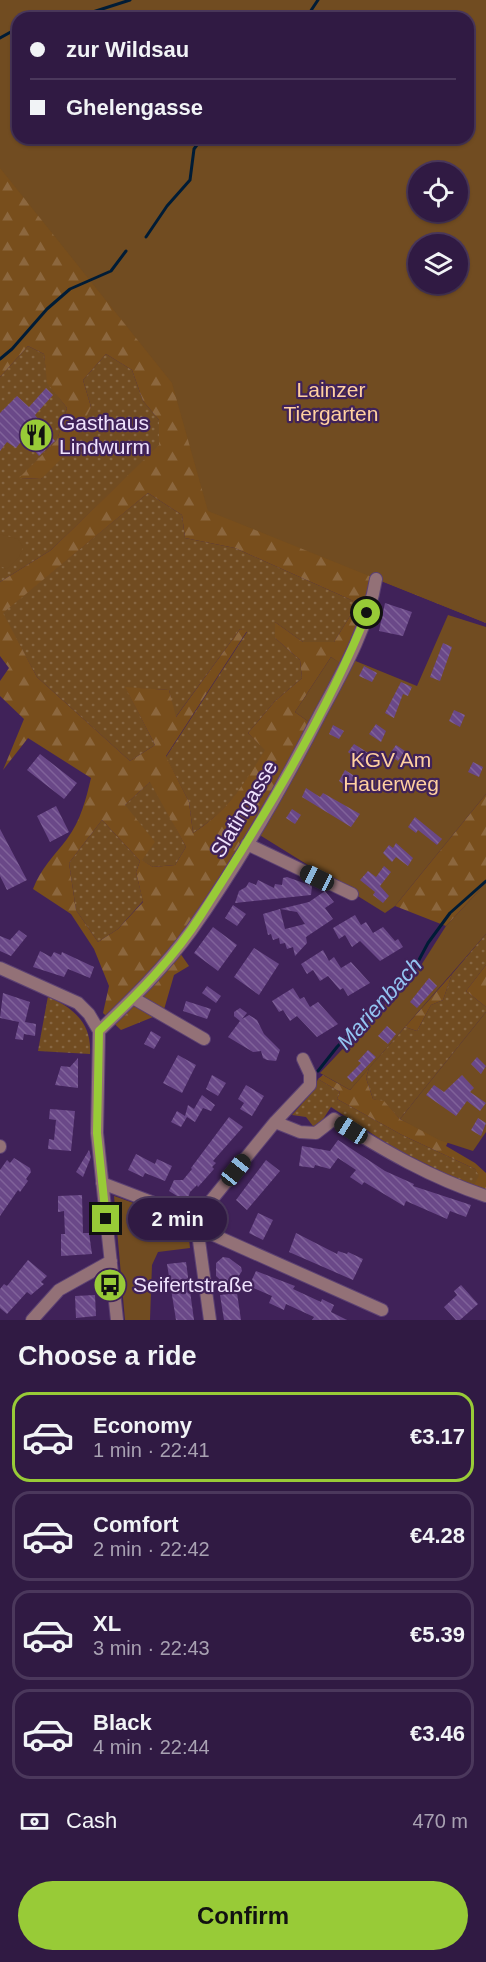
<!DOCTYPE html>
<meta charset="utf-8">
<style>
:root{--surface:#301a43;--page:#3c274e;--text:#f1f3f6;--muted:#a8a1b2;--line:#4b385c;--accent:#98cb37}
body{margin:0;font-family:Arial,sans-serif;background:var(--page);color:var(--text);height:100vh;display:flex;flex-direction:column;font-size:22px;white-space:nowrap}
*{box-sizing:border-box;margin:0}
p{font-size:20px;color:var(--muted)}
.icon{flex:none;width:33px;height:33px;fill:none;stroke:currentColor;stroke-width:2;stroke-linecap:round;stroke-linejoin:round}
.map{position:relative;height:1320px;overflow:hidden}
.panel{display:flex;flex-direction:column;background:var(--surface);flex:1}
.panel>*{flex:none}
.guide{position:absolute;left:12px;top:12px;width:462px;height:132px;border-radius:18px;box-shadow:0 2px 4px #0004,0 0 0 2px var(--line);display:grid;align-content:center;height:132px;padding:0 18px;background:var(--surface)}
.fabs{position:absolute;left:408px;top:162px;display:grid;gap:12px}
.fabs a{display:grid;place-items:center;width:60px;height:60px;border-radius:50%;background:var(--surface);box-shadow:0 2px 4px #0004,0 0 0 2px var(--line);font-size:30px}
.end{position:absolute;width:27px;height:27px;margin:-14px;border:8px solid #98cb37;background:#111;box-shadow:0 0 0 3px #111}
.from{border-radius:50%}
.bubble{position:absolute;height:42px;border-radius:21px;background:var(--surface);box-shadow:0 2px 4px #0004,0 0 0 2px var(--line);font-size:20px;font-weight:600;line-height:42px;text-align:center}
.car{position:absolute;width:18px;height:36px;margin:-18px -9px;border-radius:8px;box-shadow:0 0 4px 2px #0007;background:linear-gradient(#222 24%,#8ab4d8 0 40%,#222 0 76%,#8ab4d8 0 86%,#222 0)}
.guide b{display:flex;align-items:center;gap:21px;height:57px;font-size:22px}
.guide b+b{border-top:2px solid var(--line)}
.guide i{width:15px;height:15px;background:var(--text)}
ul{padding:0;list-style:none}
li{display:flex;align-items:center;gap:18px;height:90px;margin:0 12px 9px;padding:0 6px;border:3px solid var(--line);border-radius:18px}
li div{flex:1}
li b{display:block;font-size:22px}
li em{font-style:normal;font-weight:600}
li.on{border-color:var(--accent)}
li>.icon{width:54px;height:54px;stroke-width:1.5}
h2{padding:0 18px;font-size:27px;line-height:72px}
.pay{display:flex;align-items:center;gap:15px;height:66px;padding:0 18px;font-size:22px}
.pay p{margin-inline-start:auto}
.action{display:flex;gap:12px;margin-top:auto;padding:12px 18px}
.action a{flex:1;height:69px;border-radius:36px;background:var(--accent);color:#111;font-size:24px;font-weight:600;line-height:69px;text-align:center}
.map>svg:first-child{display:block}
</style>
<div class="map">
<svg width="486" height="1320" viewBox="0 0 486 1320">
<defs>
<pattern id="grass-dots" width="8" height="8" patternUnits="userSpaceOnUse" patternTransform="scale(1.5)"><rect width="8" height="8" fill="#714c21"/><path d="M2 2h.1M6 6h.1" fill="none" stroke="#866642" stroke-width="1.8" stroke-linecap="round"/></pattern>
<pattern id="forest-firs" width="22" height="20" patternUnits="userSpaceOnUse" patternTransform="scale(1.5)"><rect width="22" height="20" fill="#784e1c"/><path d="M5 1l3.5 6h-7zM16 11l3.5 6h-7z" fill="#8c673e"/></pattern>
<pattern id="building-back-hatch" width="6" height="6" patternUnits="userSpaceOnUse" patternTransform="scale(1.5)"><rect width="6" height="6" fill="#6a4888"/><path d="M-1 5l2 2M0 0l6 6M5-1l2 2" fill="none" stroke="#80629a"/></pattern>
</defs>
<rect width="100%" height="100%" fill="#402259"/>
<path fill="url(#grass-dots)" d="M28,346L44,354L48,383L67,408L57,440L20,478L41,479L91,407L83,380L106,354L132,370L143,401L159,420L160,445L51,550L0,582V377Z
M148,493L182,515L185,538L235,548L358,603L334,642H303L275,622V638L300,660L302,678L275,701L248,733L266,750C242,787 230,809 193,833L189,802L166,757L247,632L240,629L175,718L169,690L126,688L155,745L130,761L37,677L2,613Z
M151,781L186,847L175,865L153,867L141,860L125,805Z
M102,820L140,861L136,872L143,901L118,929L98,942L76,910L69,863Z
M486,934V965L466,991L486,1007V1012L400,1119L384,1102L373,1099L366,1078L369,1068L405,1027L417,1031L431,1005L443,1000L452,974Z
M48,996C74,1009 92,1023 90,1054L38,1051Z
M318,1079L340,1092L337,1099L402,1135L475,1169L480,1176L472,1187L394,1148L331,1107L316,1130L306,1117L292,1115L313,1091Z"/>
<path fill="url(#forest-firs)" fill-rule="evenodd" d="M0,89L18,138L486,623L376,579L348,669L331,657L295,712L316,727L180,953L189,966L174,975L163,1013L121,1030L103,1013L109,986L94,949L71,914L33,889C41,868 54,856 67,839C81,820 86,799 91,778L28,738L3,770L24,719L0,696V681L9,668L0,656V582L51,550L159,445V420L143,401L132,370L106,354L83,380L91,407L70,450L41,479L19,478L57,440L67,408L47,383L44,354L28,346L0,377ZM148,493L182,515L185,538L235,548L358,603L334,642H303L275,622V638L300,660L302,678L275,701L248,733L265,750C243,785 229,810 193,833L189,802L166,756L247,631L240,629L176,717L169,690L125,687L155,745L130,761L37,677L3,613ZM150,782L186,847L175,865L153,867L142,860L155,842L125,805ZM102,820L140,861L136,872L143,902L118,929L98,942L76,910L69,863Z
M486,794V883L446,926L395,906Z
M486,965V1007L466,991Z
M452,974L443,1000L431,1005L417,1031L405,1027Z
M369,1068L366,1078L373,1099L384,1101L400,1119L448,1142L446,1146L475,1163L486,1173V1191L472,1187L479,1176L475,1169L402,1135L337,1099L340,1092L318,1079L323,1075L350,1090Z"/>
<path fill="#714c21" fill-rule="evenodd" d="M0,0H486V623L208,511L172,383L0,168ZM18,18H468V138H18ZM418,172H458V212H418ZM418,244H458V284H418Z
M0,534L18,539L23,547L19,557L7,569L0,566Z
M448,615L486,627V794L395,906L385,913L258,834L316,727L295,712L331,657L348,668L353,660L417,686Z
M486,883V934L350,1090L320,1073L420,967L446,926Z
M486,1012V1132L473,1151L439,1140L400,1119Z
M114,1196L181,1220L188,1230L190,1248L158,1252L152,1265L150,1320H125Z"/>
<g fill="none" stroke-linecap="round" stroke-linejoin="round">
<path stroke="#001c36" stroke-width="3" d="M74,18L130,0
M306,18L318,0
M0,38L18,28
M146,237L167,206L190,180L194,149L202,138
M0,359L12,349L47,309L70,289L111,271L126,251
M318,1071L337,1047L393,988L412,973L428,943L450,913L486,881"/>
</g>
<path fill="url(#building-back-hatch)" d="M46,388L53,395L35,415L55,441L39,456L24,438L16,448L7,442L0,451V413L17,396L29,407Z
M385,603L412,612L403,636L379,631Z
M443,643L452,647L440,681L430,677Z
M364,666L377,673L372,682L359,676Z
M401,682L412,687L408,696L403,694L394,718L385,713Z
M454,710L465,715L460,727L449,721Z
M376,724L386,731L381,742L369,734Z
M333,725L344,731L339,739L329,734Z
M354,744L370,754L363,763L348,752Z
M396,745L405,751L398,761L389,755Z
M40,754L77,783L64,799L27,770Z
M473,762L483,767L479,777L468,772Z
M345,770L356,777L349,788L339,781Z
M306,788L320,797L323,793L360,814L351,827L302,797Z
M56,806L69,832L50,842L37,816Z
M292,809L301,815L295,824L286,818Z
M415,817L442,839L437,845L418,830L416,833L408,827Z
M0,829L27,880L7,890L0,876Z
M396,843L413,858L408,866L396,857L392,862L383,853L389,845L393,848Z
M384,866L391,872L380,886L389,896L383,903L373,895L375,892L360,880L368,871L376,877Z
M287,877L312,886L311,895L235,903L239,891L246,887L249,882L256,885L258,880L274,888L275,884L282,885L283,878Z
M325,891L334,902L325,908L333,919L306,937L307,943L295,956L293,947L287,949L285,943L280,944L279,938L273,940L271,934L268,935L263,914L280,909L285,929L305,924L297,912L280,909L309,902Z
M233,905L246,914L237,926L225,918Z
M355,915L361,925L366,922L373,933L383,927L395,941L398,939L403,947L380,961L360,941L352,947L345,935L339,939L333,928Z
M213,927L237,945L218,971L194,953Z
M19,930L27,936L11,956L0,951V936L10,940Z
M254,948L279,964L259,995L234,977Z
M323,950L329,961L334,957L341,968L351,962L370,983L348,996L343,988L340,990L328,976L320,981L313,970L307,974L301,964Z
M40,951L51,957L54,952L61,955L62,952L94,967L90,978L68,969L64,977L33,967Z
M429,978L437,986L417,1008L410,1002Z
M207,986L221,996L216,1003L202,993Z
M293,988L300,999L304,997L310,1007L318,1002L338,1024L317,1037L297,1016L290,1021L283,1010L279,1012L272,1001Z
M3,993L30,1002L25,1022L36,1024L35,1036L24,1034L23,1040L15,1039L19,1022L0,1018Z
M186,1001L211,1009L207,1019L183,1011Z
M240,1008L247,1013L242,1019L249,1015L257,1020L264,1034L280,1050L276,1061L267,1060L263,1058L261,1051L253,1052L228,1037L240,1021L234,1016V1012Z
M387,1026L396,1034L388,1044L378,1036Z
M151,1031L161,1037L154,1049L144,1044Z
M368,1050L376,1057L352,1082L347,1077L361,1063L358,1061Z
M178,1055L196,1065L182,1093L163,1083Z
M477,1057L486,1066L481,1074L471,1064Z
M78,1058V1088L55,1085L61,1066L70,1067Z
M212,1075L226,1083L218,1096L206,1089Z
M462,1075L474,1088L470,1092L486,1103L480,1111L467,1101L456,1116L426,1095L434,1085L444,1092Z
M246,1085L264,1096L252,1116L240,1109L244,1103L238,1099Z
M202,1095L215,1105L211,1111L203,1108L195,1122L187,1117L181,1127L171,1122L177,1111L185,1116L188,1105L194,1109Z
M50,1109L75,1111L71,1151L48,1149L49,1139L54,1140L56,1120L49,1119Z
M229,1117L243,1127L213,1161L216,1163L212,1167L214,1169L198,1187L197,1185L190,1192L188,1198L182,1199L169,1191L174,1180H183L192,1169L191,1168Z
M478,1118L486,1123L481,1136L471,1130Z
M338,1140L385,1171L414,1184L413,1186L471,1205L466,1217L450,1211L447,1219L406,1201L404,1206L364,1182L362,1185L350,1177L356,1170L338,1158L330,1169L315,1165L314,1168L299,1166L302,1146L330,1151Z
M89,1150L91,1157L83,1177L76,1172Z
M136,1154L155,1164L157,1159L172,1166L165,1181L145,1173L143,1177L128,1170Z
M14,1158L30,1168L31,1172L26,1179L28,1181L20,1192L18,1190L0,1216V1170L7,1160L10,1163Z
M266,1160L280,1171L247,1210L236,1200Z
M82,1195L83,1233H89L92,1254L61,1256V1234H65L64,1211L58,1212V1196Z
M258,1213L273,1220L263,1240L249,1233Z
M296,1233L337,1254L338,1251L347,1254L348,1252L363,1259L353,1280L289,1252Z
M223,1257L229,1258L241,1267L242,1271L230,1289L216,1276V1263Z
M28,1260L47,1276L41,1282L44,1284L31,1295L27,1292L7,1314L0,1308V1289L4,1284L7,1286Z
M186,1262L194,1320H176L167,1264Z
M256,1271L295,1286L293,1289L321,1302L322,1299L334,1305L331,1312L347,1320H312L314,1317L286,1304L284,1310L269,1303L272,1296L249,1286Z
M461,1285L478,1304L460,1320H456L444,1307L457,1295L454,1291Z
M237,1293L241,1320H224L220,1295Z
M95,1295L96,1316L76,1318L75,1296Z"/>
<g fill="none" stroke-linecap="round" stroke-linejoin="round">
<g stroke="#5c4173" stroke-width="14">
<path id="street" d="M247,844L352,894
M0,968L78,1003L89,1014L99,1031L97,1133L117,1320
M133,998L204,1039
M99,1031C131,1000 165,967 191,931C239,863 281,790 319,716C342,673 368,628 376,579
M275,1122L300,1132L316,1133L334,1119C383,1150 431,1178 486,1196
M0,1146V1147
M102,1183L196,1219
M198,1228L382,1310
M32,1320L59,1290L111,1261
M210,1320L196,1219L275,1122L310,1085V1074L303,1059"/>
</g>
<use href="#street" stroke="#937177" stroke-width="12"/>
</g>
<g fill="none" stroke-linecap="round" stroke-linejoin="round">
<path stroke="#98cb37" stroke-width="8" d="M106,1219L97,1133L99,1031C136,996 174,958 201,915C263,818 324,720 367,613"/>
</g>
<defs>
<g id="restaurant-disc" transform="scale(1.725)"><circle r="9.5" fill="#98cb37" stroke="#402259"/><path d="M-5-6h1v4h1v-4h1v4h1v-4h1v5L-1.5 .5V6h-2V.5L-5-1ZM5-6V6H3V1.5H1.5Q1.5-4 5-6Z" fill="#111"/></g>
<g id="bus-disc" transform="scale(1.725)"><circle r="9.5" fill="#98cb37" stroke="#402259"/><path d="M-5-6H5V4H4V6H2V4H-2V6H-4V4H-5ZM-3.5-4V0h7V-4ZM-3.5 1.2v1.5H-2V1.2ZM2 1.2v1.5H3.5V1.2Z" fill="#111"/></g>
</defs>
<g fill-rule="evenodd">
<use href="#restaurant-disc" x="36" y="435"/>
<use href="#bus-disc" x="110" y="1285"/>
</g>
<g text-anchor="middle" stroke-width="4.5" stroke-linejoin="round" paint-order="stroke">
<g font-size="21" fill="#ffd0a0" stroke="#402259">
<text x="331" y="397">Lainzer<tspan x="331" dy="24">Tiergarten</tspan></text>
<text x="391" y="767">KGV Am<tspan x="391" dy="24">Hauerweg</tspan></text>
</g>
<g font-size="21" fill="#eee1fc" stroke="#402259" text-anchor="start">
<text x="59" y="430">Gasthaus<tspan x="59" dy="24">Lindwurm</tspan></text>
<text x="133" y="1292">Seifertstraße</text>
</g>
<g font-size="21" fill="#eee1fc" stroke="#402259">
<text transform="translate(244 809) rotate(-59)" y="7">Slatingasse</text>
</g>
<g font-size="22" font-style="italic" fill="#93c4f1" stroke="#402259">
<text transform="translate(379 1003) rotate(-48)" y="8">Marienbach</text>
</g>
</g>
</svg>
<div class="fabs">
<a><svg class="icon" aria-label="locate" viewBox="0 0 24 24"><circle cx="12" cy="12" r="6"/><path d="M12 2v4M12 18v4M2 12h4M18 12h4"/></svg></a>
<a><svg class="icon" aria-label="layers" viewBox="0 0 24 24"><path d="M12 4l9 5-9 5-9-5zM3 14l9 5 9-5"/></svg></a>
</div>
<i class="end from" style="left:367px;top:613px"></i>
<i class="end" style="left:106px;top:1219px"></i>
<div class="bubble" style="left:128px;top:1198px;width:99px">2 min</div>
<i class="car" style="left:317px;top:878px;rotate:296deg"></i>
<i class="car" style="left:351px;top:1130px;rotate:302deg"></i>
<i class="car" style="left:236px;top:1170px;rotate:39deg"></i>
<div class="guide">
<b><i class="from"></i>zur Wildsau</b>
<b><i></i>Ghelengasse</b>
</div>
</div>
<section class="panel">
<h2>Choose a ride</h2>
<ul>
<li class="on"><svg class="icon" aria-label="car" viewBox="0 0 24 24"><path d="M5 17H2v-5l4-1 3-4h7l3 4 3 1v5h-3M9 17h6M6 11h13"/><circle cx="7" cy="17" r="2"/><circle cx="17" cy="17" r="2"/></svg><div><b>Economy</b><p>1 min · 22:41</p></div><em>€3.17</em></li>
<li><svg class="icon" aria-label="car" viewBox="0 0 24 24"><path d="M5 17H2v-5l4-1 3-4h7l3 4 3 1v5h-3M9 17h6M6 11h13"/><circle cx="7" cy="17" r="2"/><circle cx="17" cy="17" r="2"/></svg><div><b>Comfort</b><p>2 min · 22:42</p></div><em>€4.28</em></li>
<li><svg class="icon" aria-label="car" viewBox="0 0 24 24"><path d="M5 17H2v-5l4-1 3-4h7l3 4 3 1v5h-3M9 17h6M6 11h13"/><circle cx="7" cy="17" r="2"/><circle cx="17" cy="17" r="2"/></svg><div><b>XL</b><p>3 min · 22:43</p></div><em>€5.39</em></li>
<li><svg class="icon" aria-label="car" viewBox="0 0 24 24"><path d="M5 17H2v-5l4-1 3-4h7l3 4 3 1v5h-3M9 17h6M6 11h13"/><circle cx="7" cy="17" r="2"/><circle cx="17" cy="17" r="2"/></svg><div><b>Black</b><p>4 min · 22:44</p></div><em>€3.46</em></li>
</ul>
<div class="pay"><svg class="icon" aria-label="cash" viewBox="0 0 24 24"><path d="M3 7h18v10H3z"/><circle cx="12" cy="12" r="2"/></svg>Cash<p>470 m</p></div>
<div class="action"><a>Confirm</a></div>
</section>
